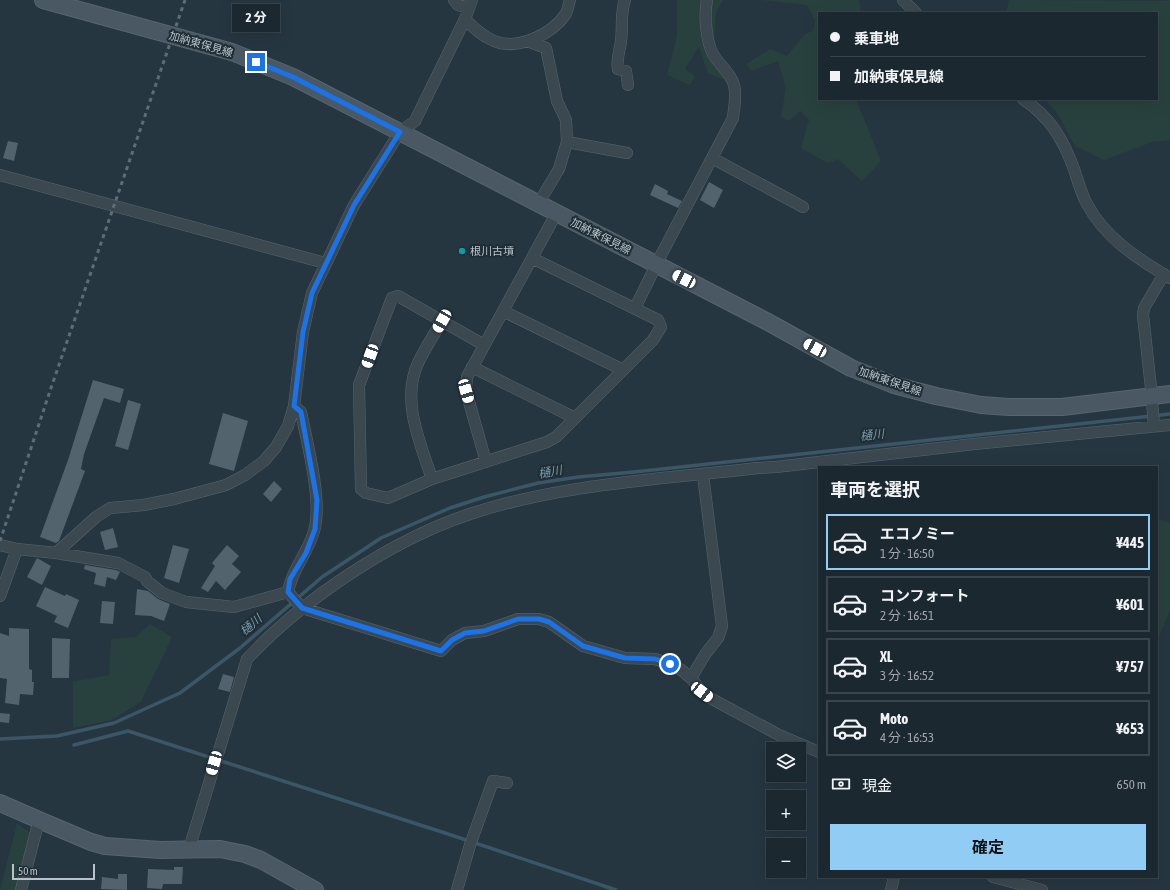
<!DOCTYPE html>
<html lang="ja">
<meta charset="utf-8">
<style>
:root{--surface:#1c2830;--page:#29343c;--text:#f1f3f6;--muted:#a0a6ab;--line:#3a444c;--accent:#91ccf5}
body{margin:0;font-family:"Asap Condensed","Noto Sans JP",sans-serif;background:var(--page);color:var(--text);height:100vh;display:flex;flex-direction:column;font-size:15px;white-space:nowrap}
*{box-sizing:border-box;margin:0}
p{font-size:13px;color:var(--muted)}
.icon{flex:none;width:22px;height:22px;fill:none;stroke:currentColor;stroke-width:2;stroke-linecap:round;stroke-linejoin:round}
.map{position:relative;flex:1;overflow:hidden}
.sheet{position:absolute;left:818px;top:466px;width:340px;height:412px;display:flex;flex-direction:column;background:var(--surface);border-radius:0px;box-shadow:0 4px 16px #0002,0 0 0 1px var(--line)}
.sheet>*{flex:none}
.guide{position:absolute;left:818px;top:12px;width:340px;height:88px;border-radius:0px;box-shadow:0 4px 16px #0002,0 0 0 1px var(--line);display:grid;align-content:center;height:88px;padding:0 12px;background:var(--surface)}
.fabs{position:absolute;left:766px;top:742px;display:grid;gap:8px}
.fabs a{display:grid;place-items:center;width:40px;height:40px;border-radius:0px;background:var(--surface);box-shadow:0 4px 16px #0002,0 0 0 1px var(--line);font-size:20px}
.scale{position:absolute;left:12px;bottom:10px;width:83px;box-sizing:border-box;padding-left:4px;border:2px solid #b7c2ca;border-top:0;font-size:11px;line-height:14px;white-space:nowrap;color:#b7c2ca;-webkit-text-stroke:3px #1f2d35;paint-order:stroke}
.end{position:absolute;width:18px;height:18px;margin:-9px;border:5px solid #1a73e8;background:#fff;box-shadow:0 0 0 2px #fff}
.from{border-radius:50%}
.bubble{position:absolute;height:28px;border-radius:0px;background:var(--surface);box-shadow:0 4px 16px #0002,0 0 0 1px var(--line);font-size:13px;font-weight:700;line-height:28px;text-align:center}
.car{position:absolute;width:12px;height:24px;margin:-12px -6px;border-radius:5px;box-shadow:0 0 3px 1px #0007;background:linear-gradient(#fff 24%,#345 0 40%,#fff 0 76%,#345 0 86%,#fff 0)}
.guide b{display:flex;align-items:center;gap:14px;height:38px;font-size:15px}
.guide b+b{border-top:1px solid var(--line)}
.guide i{width:10px;height:10px;background:var(--text)}
ul{padding:0;list-style:none}
li{display:flex;align-items:center;gap:12px;height:56px;margin:0 8px 6px;padding:0 4px;border:2px solid var(--line);border-radius:0px}
li div{flex:1}
li b{display:block;font-size:15px}
li em{font-style:normal;font-weight:700}
li.current{border-color:var(--accent)}
li>.icon{width:36px;height:36px;stroke-width:1.5}
h2{padding:0 12px;font-size:18px;line-height:48px}
.pay{display:flex;align-items:center;gap:10px;height:44px;padding:0 12px;font-size:15px}
.pay p{margin-inline-start:auto}
.button{display:flex;gap:8px;margin-top:auto;padding:8px 12px}
.button a{flex:1;height:46px;border-radius:0px;background:var(--accent);color:#111;font-size:16px;font-weight:700;line-height:46px;text-align:center}
.map>svg:first-child{display:block}
</style>
<div class="map">
<svg width="1170" height="890" viewBox="0 0 1170 890">
<rect width="100%" height="100%" fill="#263640"/>
<path fill="#28413f" d="M677,0H723L716,12L714,40L709,52L726,77L725,80L708,73L699,46L685,69L695,76L690,85L667,75L677,36Z
M762,0H859L861,13H819V99H856L881,161L862,181L838,159L828,163L801,148L809,120L800,111L789,121L781,117L786,88L778,61L751,71L746,64L770,49L787,56L805,34L813,31L815,21L807,5Z
M1009,0L1170,1V140L1152,142L1104,160L1075,146L1057,113L1044,99H1157V13H1006Z
M1162,520L1170,523V610L1157,641V521Z
M150,624L172,637L141,702L111,720L73,728V682L109,675L111,639L136,637Z
M17,824L30,832L17,890H0Z"/>
<g fill="none" stroke-linecap="round" stroke-linejoin="round">
<path stroke="#3b5666" stroke-width="3.5" d="M0,739L57,736L114,723L180,693L240,648L322,577L381,538L450,508L484,497L538,483L578,477L634,472L1170,414
M74,745L128,731L445,833L616,890"/>
</g>
<path fill="#52636d" d="M8,141L18,143L14,161L3,158Z
M709,182L723,190L714,208L700,200Z
M655,184L668,191L667,194L682,201L678,208L650,195Z
M93,380L124,389L120,403L104,398L84,454L81,469L85,471L59,541L56,543L40,537L68,460Z
M128,400L141,404L128,450L115,446Z
M223,413L248,421L234,471L209,464Z
M274,481L282,489L271,502L263,494Z
M113,528L118,547L105,550L100,532Z
M173,545L189,549L179,583L164,578Z
M227,545L239,556L232,564L241,572L225,590L216,581L208,592L201,588L215,566L212,563Z
M37,558L51,566L42,585L27,577Z
M85,565L116,570L120,572L116,580L107,577L105,587L94,584L96,573L84,569Z
M45,587L65,596L66,594L79,600L68,628L54,622L57,616L36,606Z
M137,589L148,591L158,599L170,604L164,621L151,616L135,615Z
M102,601L115,602L113,624L100,623Z
M9,628L29,629V669L32,670V682H34L33,695L20,694L19,705L5,703L7,679L0,678V633L9,636Z
M52,638L70,639L69,678H52Z
M223,674L234,677L230,692L218,689Z
M0,713L10,714L9,723L0,722Z
M174,867H183L182,884H163L162,889L147,888L148,869L174,870Z
M118,874H127V890L101,889L102,877L118,879Z"/>
<g fill="none" stroke-linecap="round" stroke-linejoin="round">
<g stroke="#58656d" stroke-width="12">
<path id="street" d="M454,0L458,5L468,8
M625,0C620,14 623,27 621,41C620,50 616,59 618,69L626,71L628,85
M903,0L916,13
M465,19C474,28 482,36 494,41C517,51 552,34 565,15C568,11 568,5 570,0
M527,41L546,48L557,101L566,120L567,142L559,169L538,204
M1023,99C1050,117 1063,139 1074,169C1078,181 1081,193 1087,204C1105,238 1138,259 1170,278
M567,142L627,153
M712,158L803,207
M0,175L325,263
M635,308L660,257L733,118C734,107 737,96 734,85C731,73 719,65 713,54C706,41 704,15 707,0
M503,311L623,370
M484,345L398,296L392,298L359,385L361,489L366,493L388,498L432,479L547,442L556,437L653,340L661,327L658,320L532,258
M472,367L575,418
M1154,426L1151,388L1143,315L1144,308L1164,274
M486,462L466,391L467,377L556,214
M432,479C420,442 400,399 419,361C426,347 434,334 442,321
M0,545L17,549L56,553L118,563L145,577L147,581L162,593L186,602L234,607L288,592
M56,553L96,517L110,508L144,505L174,499L226,485L245,475L264,461L276,447L288,426L294,406L303,332L312,293L354,205L400,132L415,121L465,19L472,0
M288,592L302,608L441,651L452,640L465,633L484,631L518,619H539L549,622L583,646L625,658L655,659L670,664L680,669L691,678L702,692L710,698L779,735L819,752
M288,592C292,569 308,553 314,531C323,502 307,443 301,412L294,406
M0,596L17,549
M691,678L706,653L718,638L722,626L703,475
M189,849L247,659C302,600 390,541 467,515C558,484 663,479 758,468L776,467L974,444L1170,425
M993,877L1042,890
M21,890L39,820
M457,890L470,845L493,781L507,783
M891,890L894,877"/>
</g>
<g stroke="#58656d" stroke-width="18">
<path id="secondary" d="M43,0L232,52L293,77L766,321L851,368L894,385L936,396L981,405L1009,407H1062L1170,394
M0,803L39,820L91,842L105,846L160,850L220,849L245,854L261,860L315,890"/>
</g>
<use href="#street" stroke="#3b4850" stroke-width="11"/>
<use href="#secondary" stroke="#495863" stroke-width="16"/>
<path stroke="#5d6d77" stroke-width="3" stroke-dasharray="4 4" stroke-linecap="butt" d="M0,541L51,388L185,0"/>
</g>
<g fill="none" stroke-linecap="round" stroke-linejoin="round">
<path stroke="#1a73e8" stroke-width="5" d="M256,62L293,77L400,132L354,205L312,293L303,332L294,406L301,412L317,500L315,529L306,553L290,579L288,592L302,608L441,651L452,640L465,633L484,631L518,619H539L549,622L583,646L625,658L655,659L670,664"/>
</g>
<circle fill="#0f9aa8" stroke="#1f2d35" stroke-width="1.5" cx="462" cy="251" r="4"/>
<g text-anchor="middle" stroke-width="4" stroke-linejoin="round" paint-order="stroke">
<g font-size="11" fill="#b7c2ca" stroke="#1f2d35">
<text transform="translate(201 44) rotate(16)" y="4">加納東保見線</text>
<text transform="translate(601 236) rotate(27)" y="4">加納東保見線</text>
<text transform="translate(890 381) rotate(19)" y="4">加納東保見線</text>
</g>
<g font-size="11" fill="#b7c2ca" stroke="#1f2d35" text-anchor="start">
<text x="470" y="255">根川古墳</text>
</g>
<g font-size="12" font-style="italic" fill="#7999ac" stroke="#1f2d35">
<text transform="translate(872 435) rotate(-6)" y="4">樋川</text>
<text transform="translate(550 472) rotate(-10)" y="4">樋川</text>
<text transform="translate(251 625) rotate(-41)" y="4">樋川</text>
</g>
</g>
</svg>
<div class="fabs">
<a><svg class="icon" aria-label="layers" viewBox="0 0 24 24"><path d="M12 4l9 5-9 5-9-5zM3 14l9 5 9-5"/></svg></a>
<a>+</a>
<a>−</a>
</div>
<div class="scale">50 m</div>
<i class="end from" style="left:670px;top:664px"></i>
<i class="end" style="left:256px;top:62px"></i>
<div class="bubble" style="left:232px;top:4px;width:48px">2 分</div>
<i class="car" style="left:684px;top:279px;rotate:297deg"></i>
<i class="car" style="left:442px;top:321px;rotate:210deg"></i>
<i class="car" style="left:815px;top:348px;rotate:299deg"></i>
<i class="car" style="left:370px;top:356px;rotate:200deg"></i>
<i class="car" style="left:466px;top:391px;rotate:164deg"></i>
<i class="car" style="left:702px;top:692px;rotate:128deg"></i>
<i class="car" style="left:214px;top:763px;rotate:196deg"></i>
<div class="guide">
<b><i class="from"></i>乗車地</b>
<b><i></i>加納東保見線</b>
</div>
<section class="sheet">
<h2>車両を選択</h2>
<ul>
<li class="current"><svg class="icon" aria-label="car" viewBox="0 0 24 24"><path d="M5 17H2v-5l4-1 3-4h7l3 4 3 1v5h-3M9 17h6M6 11h13"/><circle cx="7" cy="17" r="2"/><circle cx="17" cy="17" r="2"/></svg><div><b>エコノミー</b><p>1 分 · 16:50</p></div><em>¥445</em></li>
<li><svg class="icon" aria-label="car" viewBox="0 0 24 24"><path d="M5 17H2v-5l4-1 3-4h7l3 4 3 1v5h-3M9 17h6M6 11h13"/><circle cx="7" cy="17" r="2"/><circle cx="17" cy="17" r="2"/></svg><div><b>コンフォート</b><p>2 分 · 16:51</p></div><em>¥601</em></li>
<li><svg class="icon" aria-label="car" viewBox="0 0 24 24"><path d="M5 17H2v-5l4-1 3-4h7l3 4 3 1v5h-3M9 17h6M6 11h13"/><circle cx="7" cy="17" r="2"/><circle cx="17" cy="17" r="2"/></svg><div><b>XL</b><p>3 分 · 16:52</p></div><em>¥757</em></li>
<li><svg class="icon" aria-label="car" viewBox="0 0 24 24"><path d="M5 17H2v-5l4-1 3-4h7l3 4 3 1v5h-3M9 17h6M6 11h13"/><circle cx="7" cy="17" r="2"/><circle cx="17" cy="17" r="2"/></svg><div><b>Moto</b><p>4 分 · 16:53</p></div><em>¥653</em></li>
</ul>
<div class="pay"><svg class="icon" aria-label="cash" viewBox="0 0 24 24"><path d="M3 7h18v10H3z"/><circle cx="12" cy="12" r="2"/></svg>現金<p>650 m</p></div>
<div class="button"><a>確定</a></div>
</section>
</div>
